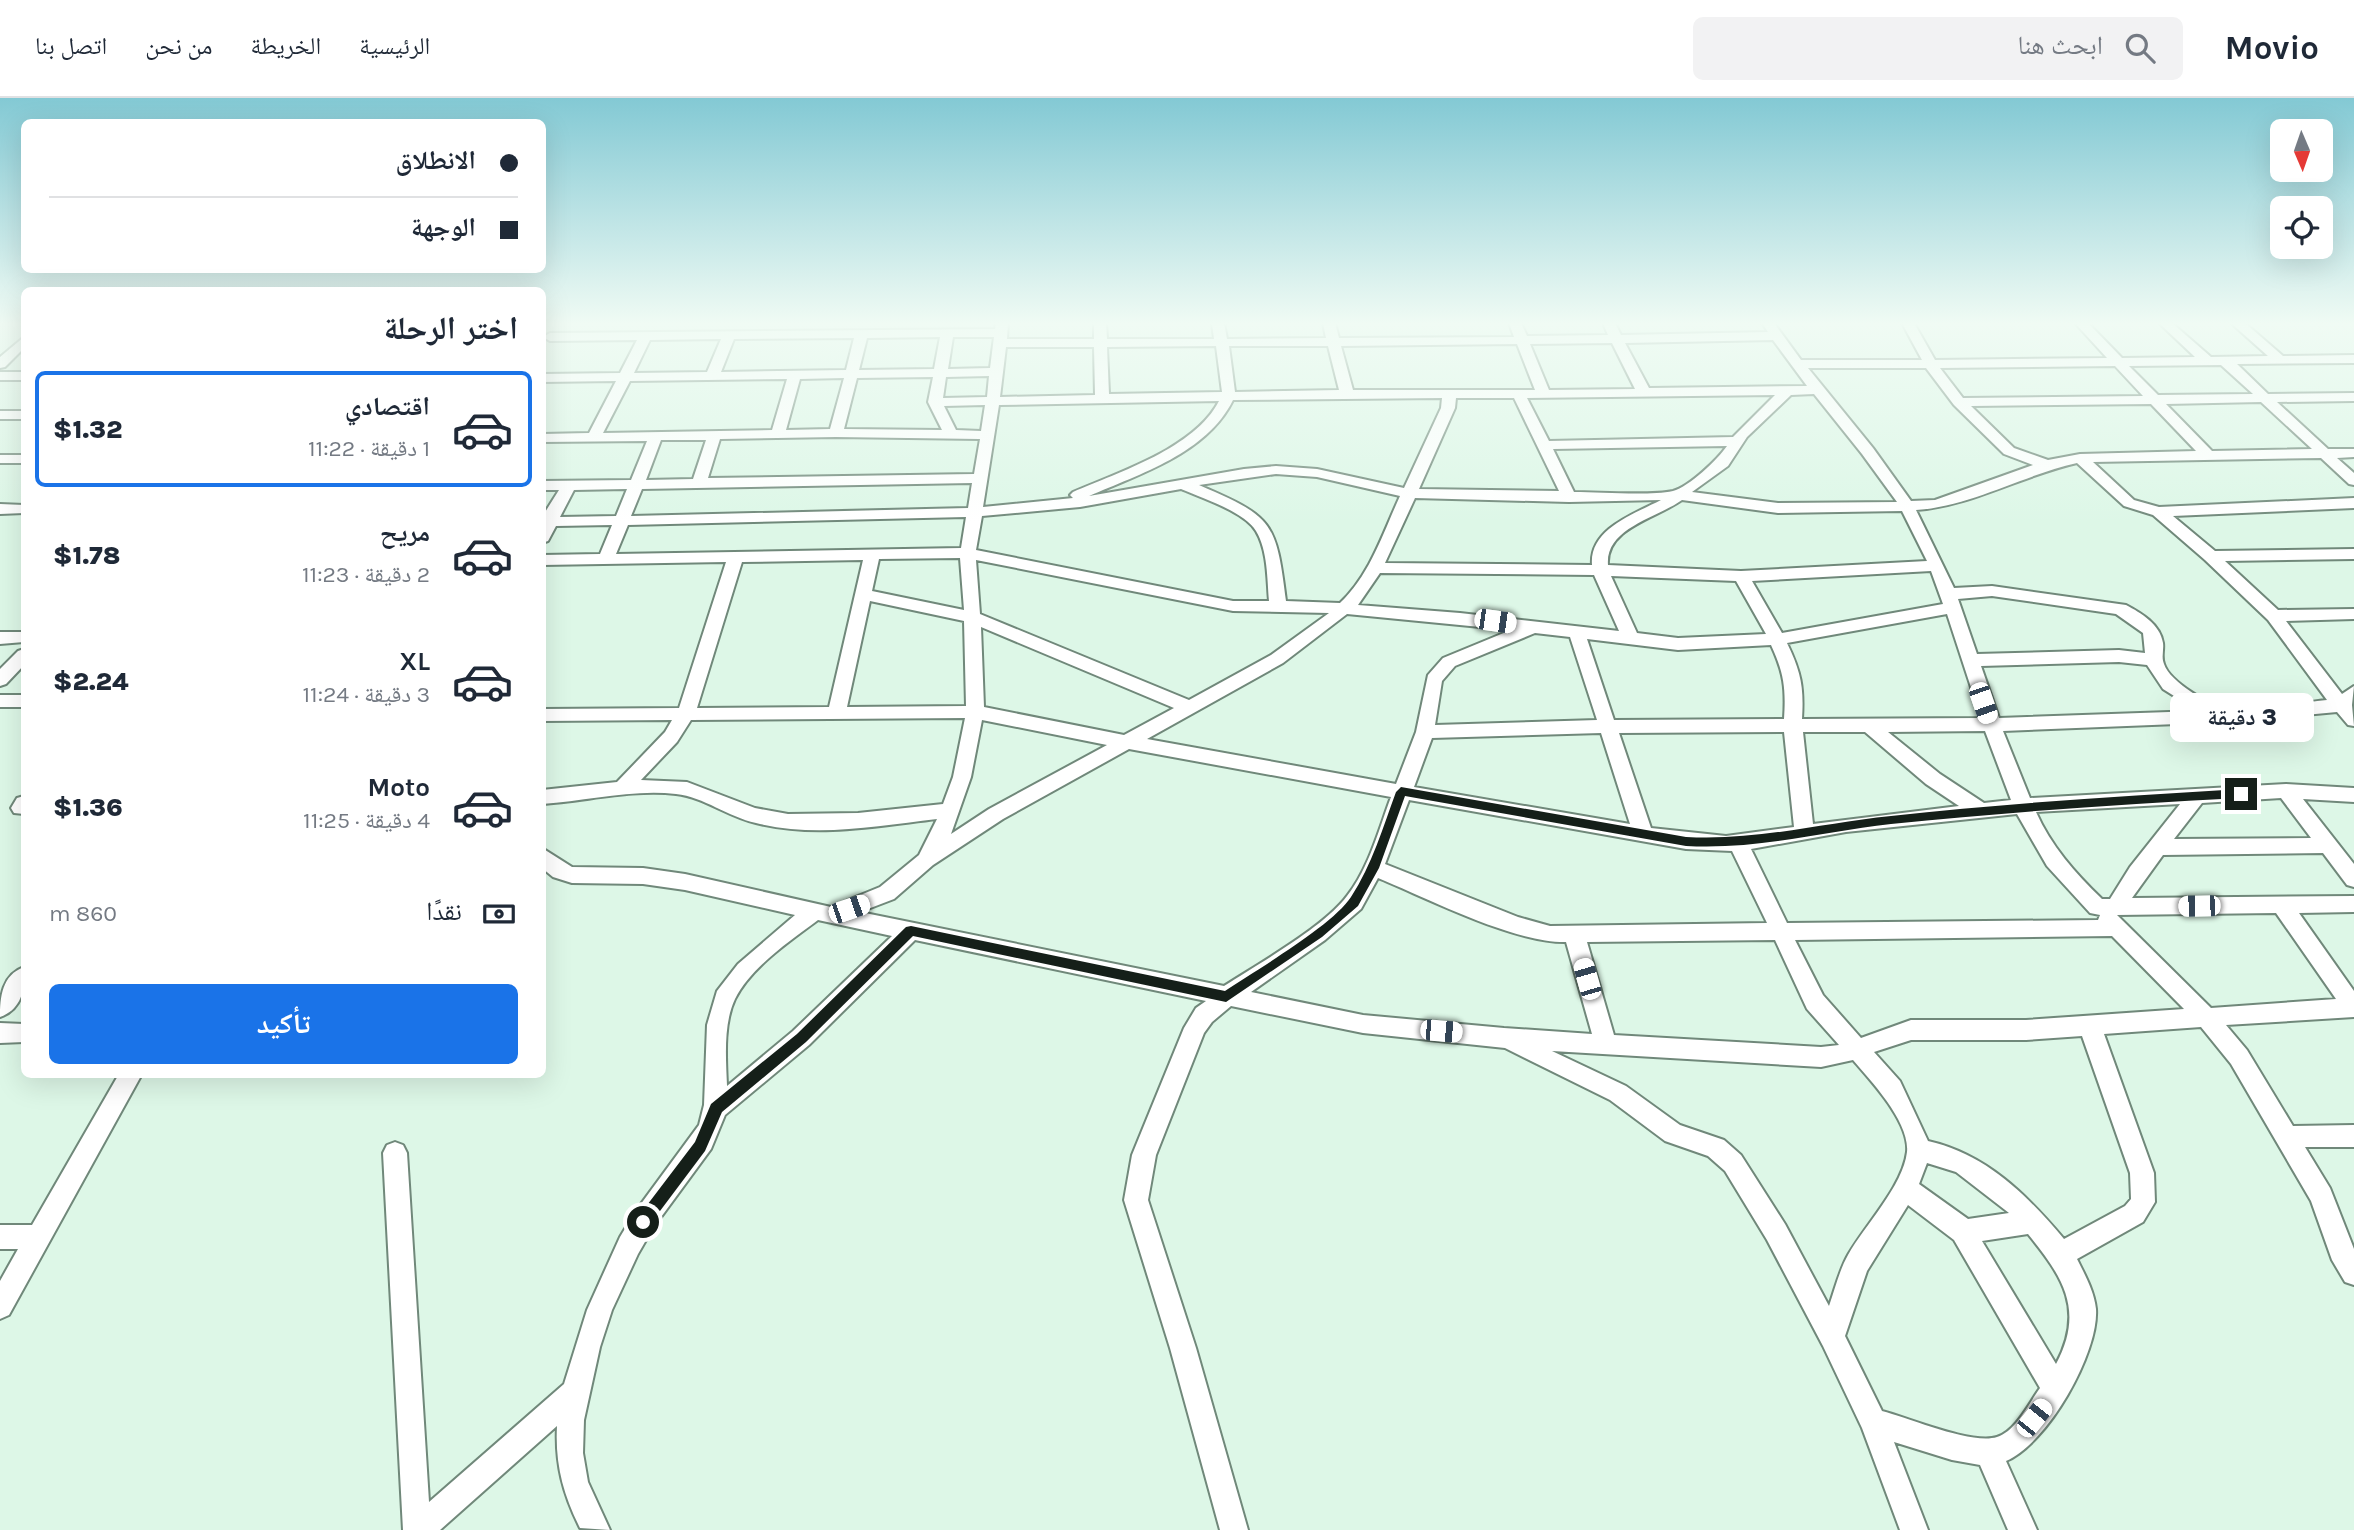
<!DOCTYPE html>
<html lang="ar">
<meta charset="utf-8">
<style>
:root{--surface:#fff;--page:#f2f2f3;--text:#1f2937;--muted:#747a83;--line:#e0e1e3;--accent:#1a73e8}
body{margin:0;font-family:Karla,"Noto Naskh Arabic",sans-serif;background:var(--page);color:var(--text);direction:rtl;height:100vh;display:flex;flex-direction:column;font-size:26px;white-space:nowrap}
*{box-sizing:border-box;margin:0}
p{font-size:23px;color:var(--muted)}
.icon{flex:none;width:38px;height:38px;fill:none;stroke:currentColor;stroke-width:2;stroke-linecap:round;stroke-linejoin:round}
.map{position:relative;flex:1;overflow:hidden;direction:ltr}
.details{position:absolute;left:21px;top:189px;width:525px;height:791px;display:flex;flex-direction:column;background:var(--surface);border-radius:10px;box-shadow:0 7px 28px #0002;direction:rtl}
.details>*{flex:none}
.top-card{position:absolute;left:21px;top:21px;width:525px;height:154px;border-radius:10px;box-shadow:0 7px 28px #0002;direction:rtl;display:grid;align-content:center;height:154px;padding:0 28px;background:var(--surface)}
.needle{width:46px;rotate:178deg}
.fabs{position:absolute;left:2270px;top:21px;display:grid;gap:14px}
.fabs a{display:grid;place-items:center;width:63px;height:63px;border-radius:10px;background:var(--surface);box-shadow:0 7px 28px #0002;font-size:35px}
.end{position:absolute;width:32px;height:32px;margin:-16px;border:9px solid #151f19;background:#fff;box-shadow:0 0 0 4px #fff}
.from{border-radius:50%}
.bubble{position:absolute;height:49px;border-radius:10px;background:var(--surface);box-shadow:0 7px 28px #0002;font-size:23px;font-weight:800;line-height:49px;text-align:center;direction:rtl}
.car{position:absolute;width:21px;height:42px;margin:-21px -10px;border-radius:9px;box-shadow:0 0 5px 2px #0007;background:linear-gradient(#fff 24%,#345 0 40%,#fff 0 76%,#345 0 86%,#fff 0)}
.top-card b{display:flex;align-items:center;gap:24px;height:66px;font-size:26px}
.top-card b+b{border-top:2px solid var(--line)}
.top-card i{width:18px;height:18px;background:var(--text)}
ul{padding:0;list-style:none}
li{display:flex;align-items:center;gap:21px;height:116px;margin:0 14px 10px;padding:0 14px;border:4px solid transparent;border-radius:10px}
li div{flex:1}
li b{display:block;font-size:26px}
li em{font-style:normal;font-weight:800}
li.selected{border-color:var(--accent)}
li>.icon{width:63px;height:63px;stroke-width:1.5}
h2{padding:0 28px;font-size:32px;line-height:84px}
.pay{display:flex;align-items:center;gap:18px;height:77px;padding:0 28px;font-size:26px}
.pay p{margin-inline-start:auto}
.primary-button{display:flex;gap:14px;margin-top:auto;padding:14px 28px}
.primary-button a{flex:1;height:80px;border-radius:10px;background:var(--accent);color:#fff;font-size:28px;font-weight:800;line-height:80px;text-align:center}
header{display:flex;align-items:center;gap:42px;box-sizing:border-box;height:98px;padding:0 35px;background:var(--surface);border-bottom:2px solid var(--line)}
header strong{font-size:33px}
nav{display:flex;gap:38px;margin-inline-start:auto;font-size:24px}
.search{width:490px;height:63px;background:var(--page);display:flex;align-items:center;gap:18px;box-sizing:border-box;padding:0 24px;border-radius:10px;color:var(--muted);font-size:26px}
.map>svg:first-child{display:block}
</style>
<header>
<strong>Movio</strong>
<div class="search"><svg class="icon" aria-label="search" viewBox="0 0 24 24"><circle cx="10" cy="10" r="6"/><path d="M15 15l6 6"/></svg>ابحث هنا</div>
<nav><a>الرئيسية</a><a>الخريطة</a><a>من نحن</a><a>اتصل بنا</a></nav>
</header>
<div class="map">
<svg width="2354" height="1432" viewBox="0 0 2354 1432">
<rect width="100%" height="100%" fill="#ddf7e7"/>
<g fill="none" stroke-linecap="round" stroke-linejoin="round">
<g stroke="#70887a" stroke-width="4">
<path id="minor" d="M996,225H1008L1007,241H1094V225H1106L1107,241H1214L1212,225H1224L1227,241L1326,240L1323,225H1335L1339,240L1514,239L1509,225H1521L1527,238L1608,237L1603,225H1615L1621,237L1768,234L1762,225H1774L1801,262H1922L1902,225H1914L1935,262L2107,260L2075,225H2088L2122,260L2195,259L2159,225H2172L2211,259L2268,258L2231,225H2245L2283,258L2354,257V265L2237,266L2268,296L2354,295V303L2277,304L2328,351H2354V359L2337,360L2354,375V387L2349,386L2321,360L2093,364L2134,402L2159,409L2354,400V410L2173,418L2215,453L2354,451V461L2225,463L2278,512L2354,511V521L2286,523L2342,596L2354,588L2352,607L2354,628L2348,627L2337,614L2228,624L2003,633L2030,700L2286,686L2354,690V704L2303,701L2354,766V789L2347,787L2323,755L2163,757L2132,800L2354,798V814L2299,815L2354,893V919L2226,927L2247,952L2293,1028L2354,1027V1049H2305L2330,1090L2354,1151V1187L2345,1184L2332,1162L2311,1103L2231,966L2201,929L2104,936L2154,1075L2155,1104L2143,1124L2077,1161C2085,1177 2094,1193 2096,1211C2099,1255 2047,1346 2006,1363L2037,1432H2008L1980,1367L1952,1362L1894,1344L1928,1432H1900L1862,1330L1823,1248L1767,1142L1725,1073L1708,1058L1665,1043L1610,1002L1505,950L1363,935L1231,908L1212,924L1204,935L1156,1057L1148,1102L1196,1250L1248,1432H1220L1170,1250L1124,1102L1132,1057L1184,930L1196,910L1206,903L915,842L809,947L725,1017L711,1051L653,1130L638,1156L612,1212L600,1249L584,1322L583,1355L588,1384L610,1432L580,1430C563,1396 555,1366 557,1328L440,1432H403L383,1055L387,1047L395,1044L403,1047L407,1055L429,1404L564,1286L587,1212L620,1139L635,1114L699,1027L704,1007L707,927L717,893L738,866L795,817L685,792L643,786L572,785L553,779L542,770V750L572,769L643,770L685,776L831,809L880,789L919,757L937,721C877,728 816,740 756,725C728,719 704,699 676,696C632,691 587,703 542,706V692L617,684L665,634L672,622L542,623V611L679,610L726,464L542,467V457L600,456L612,427L556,428L548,443L542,445V419L559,392H542V383L631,382L647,343L542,344V336L589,335L616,283L542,284V276L620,275L637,242L550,243L543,239L550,235L995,231ZM940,239L934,271L859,272L867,240ZM953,239H994L990,270L948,271ZM854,240L846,272L721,274L734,241ZM721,241L707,274L634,275L650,242ZM1773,242L1807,288L1649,290L1625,245ZM1612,245L1635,291L1549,292L1530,246ZM1517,246L1535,292H1353L1341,248ZM1216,248L1222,294L1109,296L1107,249ZM1229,248H1328L1339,292L1235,294ZM1006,249H1094L1095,297L1000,299ZM2221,267L2253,296L2158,297L2129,268ZM2115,268L2143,298L1963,300L1940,270ZM1808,270H1926L1954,307L2004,356L2033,367L1935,402L1911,403L1873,350ZM989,278L987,299L943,300L946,279ZM933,279L928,304L942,332L844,331L857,280ZM844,280L830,331L786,332L800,281ZM787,281L772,332L603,335L630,283ZM1814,296L1862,356L1897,404L1778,405L1692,394L1728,368L1747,339L1791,297ZM1775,297L1733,339L1549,343L1527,300ZM1442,300L1441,310L1404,390L1317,371L1276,368L1244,371L1089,398C1140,376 1207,355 1233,302ZM1456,300H1514L1559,393L1419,391L1455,310ZM1219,303C1195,350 1119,374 1073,394L1070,397L1073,400L983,409L999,307ZM2261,304L2312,351L2212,353L2166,306ZM2151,306L2196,353L2080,356L2048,362L2014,350L1971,308ZM985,307L981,333L956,332L944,308ZM836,339L980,341L974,376L708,380L720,341ZM661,342H706L693,381L646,382ZM1727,348C1718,361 1689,389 1673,393C1649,398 1600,394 1574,394L1553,351ZM2077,365L2124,408L2153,417L2205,462L2268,522L2327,602C2297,605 2259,613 2230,611C2212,610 2169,583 2164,566C2161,559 2164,552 2163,545C2160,526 2141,515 2126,507L1992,488L1954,490L1916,412C1972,408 2023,377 2077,365ZM1276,376L1317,379L1400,398C1383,435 1370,477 1340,505L1286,503C1276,423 1273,419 1199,387ZM972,385L968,410L631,418L642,391ZM627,391L616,418L560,419L574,392ZM1181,391C1202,400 1245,414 1256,433C1268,453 1267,481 1269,503H1233L976,452L982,418L1080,409ZM1415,400L1569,404L1661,402C1634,416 1589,431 1592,467L1385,465ZM1682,402L1778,415L1902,413L1927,463L1741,473L1608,467C1605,430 1657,420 1682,402ZM966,419L961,450L616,456L628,427ZM960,460L964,512L872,493L879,461ZM863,462L829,609L697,610L742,464ZM976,462L1233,513L1329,515L1271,557L1189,602L980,516ZM1931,473L1943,506L1782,535L1752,483ZM1380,475L1594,477L1619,533L1460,515L1358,507ZM1611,478L1736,483L1766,536L1678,540L1637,535ZM1992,498L2116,516L2143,535L2145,555L2119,552L1977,556L1958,501ZM870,503L964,523L966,608L847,609ZM1347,516L1511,532L1443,560L1428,577L1416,634L1396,686L1147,641L1283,565ZM1947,516L1981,620L1802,621C1804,589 1801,574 1787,545ZM981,529L1174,610L1124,637L984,609ZM1535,535L1570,539L1597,622L1435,627L1442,583L1455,568ZM1587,541L1678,552L1771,547C1784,575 1786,590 1784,621L1614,622ZM2119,564L2147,567L2163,591L2198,613L1999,620L1981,568ZM965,620L953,679L943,706L858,715L788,716L755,710L687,684L641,682L677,644L691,622ZM982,622L1107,647L989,711L951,736L971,679ZM1985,633L2011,702L1984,705L1940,676L1888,634ZM1784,634L1794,729L1726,738L1651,730L1619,635ZM1803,634H1865L1926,686L1959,708L1813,726ZM1601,635L1630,726L1414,689L1432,640ZM1129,651L1391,699C1379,731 1369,770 1347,798C1324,829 1258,866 1224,888L860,814L894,801L933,767L1003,721ZM2281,700L2311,740L2174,741L2202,705ZM1409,702L1686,751L1732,753L1767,825L1550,828L1518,819L1385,766ZM2180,706L2130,769L2110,801H2102C2075,775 2051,748 2036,714ZM2017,716L2047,768L2090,815L2100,817L2098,822L1787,825L1751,751L1846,734ZM1378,780C1429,801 1514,845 1566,844L1592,936L1504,930L1363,917L1251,894L1325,842L1361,811ZM2276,815L2336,901L2211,910L2117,817ZM818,822L892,838L793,933L727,988C726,961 723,926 735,901C751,869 790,843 818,822ZM2112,838L2184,911L2026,922H1911L1861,940L1823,897L1795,842ZM1775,842L1807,911L1839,947L1821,949L1614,937L1587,844ZM2082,938L2130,1075L2131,1101L2125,1108L2064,1141C2027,1097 1986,1056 1928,1043L1900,983L1874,954L1911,942H2026ZM1552,953L1821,969L1853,962C1871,983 1910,1024 1907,1054C1903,1088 1865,1127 1848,1157C1839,1173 1835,1191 1829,1208L1785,1126L1741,1057L1724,1042L1680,1027L1626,988ZM1927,1065L1956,1074L2009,1115L1968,1121L1919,1086ZM1908,1107L1954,1142L2040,1290C2029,1305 2016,1333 1997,1339C1972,1347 1909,1320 1882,1313L1845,1238L1867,1173ZM2028,1136C2063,1179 2085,1212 2056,1266L1982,1143Z
M24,239V250L5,269L0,270V259Z
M0,274H24V282H0Z
M0,313H24V321H0Z
M0,357H24V365H0Z
M0,406L24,407V415L0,416Z
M0,534H24V544L0,546Z
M24,551V567L6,586L0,588V571L18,553Z
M0,597H24V609H0Z
M24,698V716L14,715L11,710L17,700Z
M24,869C26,889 22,912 0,919C0,899 2,877 24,869Z
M0,925L24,926V944L0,945Z
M119,976H142L9,1217L0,1221V1183L18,1151H0V1127H32Z"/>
</g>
<use href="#minor" fill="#fff" fill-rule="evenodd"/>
</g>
<linearGradient id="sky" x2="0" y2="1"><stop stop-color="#83c9d4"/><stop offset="0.53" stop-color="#f0fbf4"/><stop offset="1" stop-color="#f0fbf4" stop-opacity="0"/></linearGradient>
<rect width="2354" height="425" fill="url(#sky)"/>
<path fill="#151f19" d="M1401,689L1686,739C1756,743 1822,725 1891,718C2008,705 2124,698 2241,691L2247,696L2241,700C2124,706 2008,714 1891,726C1821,734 1757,752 1686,748L1405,698L1379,770L1358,808L1322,839L1226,904L913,838L806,944L722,1014L705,1053L648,1129H638L636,1124L638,1119L695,1044L711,1006L797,936L906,829L911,828L1225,893C1256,872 1332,828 1351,799C1372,767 1383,729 1396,694Z"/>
</svg>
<div class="fabs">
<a><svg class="needle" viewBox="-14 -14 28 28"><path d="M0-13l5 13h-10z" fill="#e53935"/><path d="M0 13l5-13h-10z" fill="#747a83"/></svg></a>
<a><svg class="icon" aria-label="locate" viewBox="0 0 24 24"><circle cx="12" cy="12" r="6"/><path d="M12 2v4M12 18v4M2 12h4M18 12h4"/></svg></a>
</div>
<i class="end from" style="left:643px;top:1124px"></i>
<i class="end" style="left:2241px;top:696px"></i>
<div class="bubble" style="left:2170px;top:595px;width:144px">3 دقيقة</div>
<i class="car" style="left:1495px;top:523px;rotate:98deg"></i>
<i class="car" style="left:1983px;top:605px;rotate:161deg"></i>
<i class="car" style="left:2199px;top:808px;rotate:269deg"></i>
<i class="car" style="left:849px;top:811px;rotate:71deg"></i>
<i class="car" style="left:1587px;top:881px;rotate:344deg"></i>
<i class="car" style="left:1441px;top:933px;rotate:95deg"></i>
<i class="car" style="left:2034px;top:1320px;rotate:39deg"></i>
<div class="top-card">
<b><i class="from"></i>الانطلاق</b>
<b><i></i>الوجهة</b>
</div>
<section class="details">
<h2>اختر الرحلة</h2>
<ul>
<li class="selected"><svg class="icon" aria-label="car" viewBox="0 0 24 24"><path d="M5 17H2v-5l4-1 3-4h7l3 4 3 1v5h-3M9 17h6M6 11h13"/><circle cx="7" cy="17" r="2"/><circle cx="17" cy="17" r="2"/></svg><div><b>اقتصادي</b><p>1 دقيقة · 11:22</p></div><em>$1.32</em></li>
<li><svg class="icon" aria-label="car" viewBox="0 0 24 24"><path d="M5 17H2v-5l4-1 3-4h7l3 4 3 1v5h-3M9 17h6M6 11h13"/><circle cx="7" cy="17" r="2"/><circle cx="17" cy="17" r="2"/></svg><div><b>مريح</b><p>2 دقيقة · 11:23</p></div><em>$1.78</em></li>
<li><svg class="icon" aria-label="car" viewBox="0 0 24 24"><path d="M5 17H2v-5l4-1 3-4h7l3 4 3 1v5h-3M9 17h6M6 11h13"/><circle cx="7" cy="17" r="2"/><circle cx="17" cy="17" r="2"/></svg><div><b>XL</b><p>3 دقيقة · 11:24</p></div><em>$2.24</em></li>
<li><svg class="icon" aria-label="car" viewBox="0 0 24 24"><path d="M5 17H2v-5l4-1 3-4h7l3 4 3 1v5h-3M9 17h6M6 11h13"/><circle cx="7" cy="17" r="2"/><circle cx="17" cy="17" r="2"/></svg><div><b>Moto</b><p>4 دقيقة · 11:25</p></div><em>$1.36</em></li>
</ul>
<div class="pay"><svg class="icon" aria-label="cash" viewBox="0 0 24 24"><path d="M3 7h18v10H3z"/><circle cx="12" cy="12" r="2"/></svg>نقدًا<p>860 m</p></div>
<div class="primary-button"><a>تأكيد</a></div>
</section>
</div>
